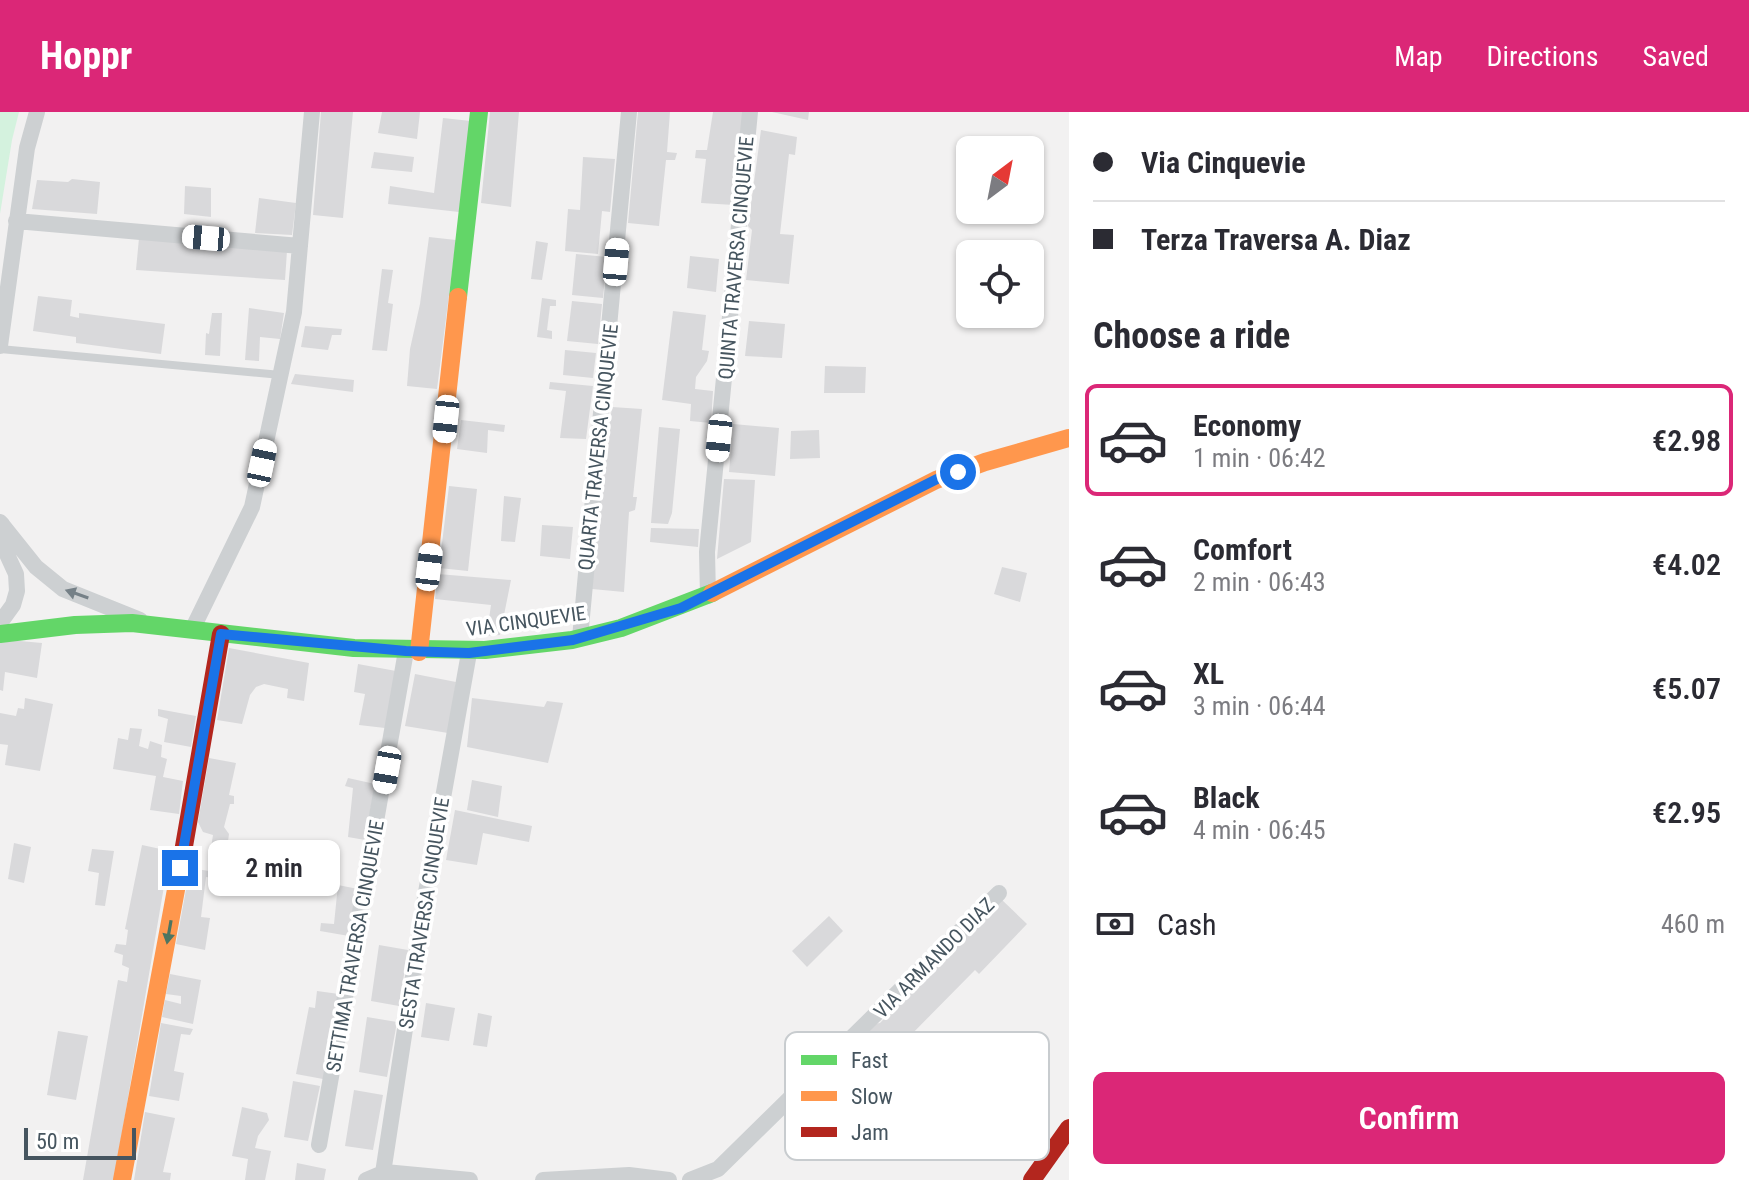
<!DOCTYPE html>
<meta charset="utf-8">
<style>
:root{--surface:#fff;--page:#f2f2f3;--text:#2b2b33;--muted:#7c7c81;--line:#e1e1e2;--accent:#db2777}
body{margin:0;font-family:"Roboto Condensed",sans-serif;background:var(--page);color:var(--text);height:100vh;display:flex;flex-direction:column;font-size:30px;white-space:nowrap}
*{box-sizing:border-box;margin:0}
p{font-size:26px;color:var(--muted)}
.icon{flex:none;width:44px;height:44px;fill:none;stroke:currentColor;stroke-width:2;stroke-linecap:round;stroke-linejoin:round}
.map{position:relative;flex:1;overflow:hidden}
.panel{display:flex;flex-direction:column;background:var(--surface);width:680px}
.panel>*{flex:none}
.banner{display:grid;align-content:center;height:176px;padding:0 24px;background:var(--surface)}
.needle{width:52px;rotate:32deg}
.controls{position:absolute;left:956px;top:24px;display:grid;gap:16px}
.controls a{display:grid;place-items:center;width:88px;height:88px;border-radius:12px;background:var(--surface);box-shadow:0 2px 6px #0004;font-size:40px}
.scale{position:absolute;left:24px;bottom:20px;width:112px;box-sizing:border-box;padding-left:8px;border:4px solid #46555f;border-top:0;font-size:22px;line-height:28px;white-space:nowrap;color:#46555f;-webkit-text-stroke:6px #fff;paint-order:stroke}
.end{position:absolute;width:36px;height:36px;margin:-18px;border:10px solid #1a73e8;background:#fff;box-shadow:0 0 0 4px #fff}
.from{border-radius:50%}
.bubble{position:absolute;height:56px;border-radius:12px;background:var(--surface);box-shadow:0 2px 6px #0004;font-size:26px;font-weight:600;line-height:56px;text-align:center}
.car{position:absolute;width:24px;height:48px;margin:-24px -12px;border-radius:10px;box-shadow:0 0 6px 2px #0007;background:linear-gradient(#fff 24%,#345 0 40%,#fff 0 76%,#345 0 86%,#fff 0)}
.banner b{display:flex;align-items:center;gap:28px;height:76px;font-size:30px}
.banner b+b{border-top:2px solid var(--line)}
.banner i{width:20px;height:20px;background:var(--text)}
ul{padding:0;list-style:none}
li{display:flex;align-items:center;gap:24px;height:112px;margin:0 16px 12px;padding:0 8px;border:4px solid transparent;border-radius:12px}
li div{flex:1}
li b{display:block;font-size:30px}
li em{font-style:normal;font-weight:600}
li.on{border-color:var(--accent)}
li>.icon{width:72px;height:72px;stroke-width:1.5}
h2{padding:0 24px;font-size:36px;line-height:96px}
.pay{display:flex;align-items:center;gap:20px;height:88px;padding:0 24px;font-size:30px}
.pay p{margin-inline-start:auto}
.action{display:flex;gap:16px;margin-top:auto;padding:16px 24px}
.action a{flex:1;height:92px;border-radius:12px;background:var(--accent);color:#fff;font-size:32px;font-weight:600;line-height:92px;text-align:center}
header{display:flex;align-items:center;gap:48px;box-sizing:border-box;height:112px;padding:0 40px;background:var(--accent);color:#fff}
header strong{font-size:38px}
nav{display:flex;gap:44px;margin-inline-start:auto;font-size:28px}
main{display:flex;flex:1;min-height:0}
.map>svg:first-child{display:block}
</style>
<header>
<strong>Hoppr</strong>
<nav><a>Map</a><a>Directions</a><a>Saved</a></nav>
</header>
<main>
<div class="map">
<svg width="1069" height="1068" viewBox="0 0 1069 1068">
<rect width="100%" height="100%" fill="#f2f1f1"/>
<path fill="#d4f2de" d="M0,0H19L12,28L0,102Z"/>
<path fill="#d9d9db" d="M321,0H353L343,106L313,103Z
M382,0H420L417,27L378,21Z
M490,0H519L511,95L481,91Z
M638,0H670L667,40L677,41L675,48H666L659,114L628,111Z
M713,0H743L734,93L701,91L706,47L695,46L696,38H707Z
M772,0H809L808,8Z
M443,6L471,9L459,100L388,92L390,74L434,81Z
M761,18L797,25L795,43L789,42L780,122L794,123L789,172L746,168L752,118L748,114Z
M374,40L414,45L412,60L371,56Z
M583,45L615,47L610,100L602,99L598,142L565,139L568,97L580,98Z
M72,67L100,70L97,102L32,97L37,68L68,70Z
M185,74L211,76V105L184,102Z
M259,86L296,91L292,123L255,121Z
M429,125L456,128L437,277L407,274L410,237L420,192Z
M139,126L287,139L285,168L136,158Z
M536,129L548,131L542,168L531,167Z
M576,142L607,145L603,186L572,183Z
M690,144L719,147L716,180L687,176Z
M382,157L393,158L388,191L393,192L387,239L372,238Z
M38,184L72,188L70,204L79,206V201L165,212L161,242L76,231V225L33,219Z
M542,186L556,188V194H550L547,218L552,219V227L537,225Z
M572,189L602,192L598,232L567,229Z
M249,196L284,201L280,227L260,225L259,249L245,248Z
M673,199L706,203L702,238L709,239L707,249L696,265L695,277L713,279L711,311L690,309L691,292L662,288Z
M212,201H222L220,244L205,243L206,221L209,222Z
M749,209L785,212L782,246L745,244Z
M305,214L342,217L341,223H332L328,238L301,235Z
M565,238L596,241L593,266L563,263Z
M825,254L866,255L865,281H824Z
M295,262L354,268L353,280L291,272Z
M550,270L593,274L586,327L560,326L566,279L549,277Z
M612,295L642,297L633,385H637L635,398L629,400L624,480L592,477L600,382Z
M461,308L505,313L504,320L488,318L487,341L457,337Z
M733,312L779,316L775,364L729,360Z
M659,315L680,317L672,401L668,412L651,411Z
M819,318L820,346L790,347L791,319Z
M724,367L755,368L751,430L717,447Z
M449,374L477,377L468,459L439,456Z
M504,384L521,386L515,430L501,429Z
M542,413L573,415L570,447L540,444Z
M651,416L699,417L698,435L650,430Z
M1002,455L1027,461L1020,490L994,482Z
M438,462L511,468L500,523L471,525L470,515L488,514L491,493L435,487Z
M9,528L42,531L37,566L5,560L3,579L0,578V529Z
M229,536L309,551L304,589L287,586L288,577L264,572L256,575L250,583L242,612L217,608Z
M358,552L396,559L385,616L359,613L365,582L354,580Z
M415,562L456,570L448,621L405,614Z
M25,586L53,592L40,659L5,653L8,633L0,632V601L16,604L18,596L24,597Z
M472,586L544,595L547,589L563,591L548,651L467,635Z
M158,597L196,604L191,635L164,630L168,607L158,604Z
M130,616L142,617L139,634L148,637L150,629L162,633L161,645L167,647L163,665L183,669L179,702L150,698L156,664L113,657L118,626L128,628Z
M209,646L236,651L229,683L234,684V692H230L224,715L229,722L225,751L209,748L213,723L203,720L198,710Z
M348,666L375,672L365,728L348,725L353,676L345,674Z
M472,668L502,674L498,705L467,698Z
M455,698L532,714L529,730L483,721L477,753L446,748Z
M14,731L31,735L24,771L8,767Z
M142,733L170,739L114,1068H83L118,868L127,870L129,856L122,853L123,843L114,840L116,832L126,833L128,818L125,817Z
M92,737L114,739L105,794L95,793L99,761L88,759Z
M190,756L222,761L221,767L206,765L201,805L210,806L205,838L176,832Z
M338,773L358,777L349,824L320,819L321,811L334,812Z
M1001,787L1027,812L979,862L975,858L901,933L897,946L866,976L843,951L841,945L874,912L880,911Z
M829,804L843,819L807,855L792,839Z
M379,833L408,838L399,894L371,889Z
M170,862L201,868L193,912L162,905L165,888L181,892V884L166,882Z
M317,879L339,882L323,967L296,962L309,895L315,896Z
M426,891L455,896L449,929L421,925Z
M478,901L492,904L487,935L473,933Z
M367,905L397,910L387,965L359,960Z
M161,911L193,917L190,923L181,922L174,959L184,961L179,989L149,984Z
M58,919L88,924L76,988L47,983Z
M293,969L320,974L308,1029L284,1025Z
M354,978L383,983L373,1038L345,1034Z
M242,995L267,1001L269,1008L258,1024L255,1036L271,1039L265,1068H245L248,1047L232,1044Z
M145,1000L175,1006L163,1060L171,1061L170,1068H134Z
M297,1051L326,1057L324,1068H295Z"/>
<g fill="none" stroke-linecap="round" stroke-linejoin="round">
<path stroke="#cdd0d2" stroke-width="8" d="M0,237L281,263"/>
<path stroke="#cdd0d2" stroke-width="16" d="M16,109L300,134
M0,234L27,36L37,0
M0,410L36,455L63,477L140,508
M708,484L707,440L750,0
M0,511L13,493L17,479L16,462L5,438L2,412
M192,518L252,395L294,200L312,0
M580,526L629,0
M319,1033L406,539
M383,1061L425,786L469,541
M366,1068L385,1060L470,1068
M543,1068L629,1063L669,1068
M690,1068L718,1057L999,781"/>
<path stroke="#63d668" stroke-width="18" d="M458,185L479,0
M0,522L75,513L132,511L354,536L485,538L572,528L621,516L712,481"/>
<path stroke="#ff974d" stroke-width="18" d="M712,481L936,368L985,350L1069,326
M419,540L458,185
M122,1068L183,740"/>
<path stroke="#b3261e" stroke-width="18" d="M183,740L221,522
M1032,1068L1069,1016"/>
</g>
<defs><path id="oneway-solid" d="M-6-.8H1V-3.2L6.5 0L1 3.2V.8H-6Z" transform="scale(2)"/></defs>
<use fill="#758087" href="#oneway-solid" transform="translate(77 482) rotate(-161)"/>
<use fill="#4d7561" href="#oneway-solid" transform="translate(169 820) rotate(100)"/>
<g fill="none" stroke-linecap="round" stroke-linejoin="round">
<path stroke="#1a73e8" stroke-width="10" d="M180,756L221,522L406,539L469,541L573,528L681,496L937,367L958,360"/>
</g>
<g text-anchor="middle" stroke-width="7" stroke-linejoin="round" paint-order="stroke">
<g font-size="20" fill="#46555f" stroke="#fff">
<text transform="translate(736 146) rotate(-85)" y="7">QUINTA TRAVERSA CINQUEVIE</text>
<text transform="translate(598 335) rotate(-84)" y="7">QUARTA TRAVERSA CINQUEVIE</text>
<text transform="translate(526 509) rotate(-8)" y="7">VIA CINQUEVIE</text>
<text transform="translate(424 801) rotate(-81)" y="7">SESTA TRAVERSA CINQUEVIE</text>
<text transform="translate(355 834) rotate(-80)" y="7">SETTIMA TRAVERSA CINQUEVIE</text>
<text transform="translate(934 846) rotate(-45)" y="7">VIA ARMANDO DIAZ</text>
</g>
</g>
<rect x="785" y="920" width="264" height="128" rx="12" fill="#fff" stroke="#c8cccf" stroke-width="2"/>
<rect x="801" y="943" width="36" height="10" fill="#63d668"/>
<rect x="801" y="979" width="36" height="10" fill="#ff974d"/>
<rect x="801" y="1015" width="36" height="10" fill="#b3261e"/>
<g font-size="22" fill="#46555f">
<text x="851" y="956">Fast</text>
<text x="851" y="992">Slow</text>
<text x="851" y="1028">Jam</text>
</g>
</svg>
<div class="controls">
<a><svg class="needle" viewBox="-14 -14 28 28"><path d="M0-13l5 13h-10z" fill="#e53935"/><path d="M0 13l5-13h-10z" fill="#7c7c81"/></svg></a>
<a><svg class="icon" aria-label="locate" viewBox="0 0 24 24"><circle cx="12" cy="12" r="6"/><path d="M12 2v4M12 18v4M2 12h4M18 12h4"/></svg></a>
</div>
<div class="scale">50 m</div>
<i class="end from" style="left:958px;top:360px"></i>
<i class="end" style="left:180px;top:756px"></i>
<div class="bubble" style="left:208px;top:728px;width:132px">2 min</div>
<i class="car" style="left:206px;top:126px;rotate:275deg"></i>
<i class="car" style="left:616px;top:150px;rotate:5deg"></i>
<i class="car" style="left:446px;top:307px;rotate:186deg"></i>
<i class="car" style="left:719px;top:326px;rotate:186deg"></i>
<i class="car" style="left:262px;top:351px;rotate:12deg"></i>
<i class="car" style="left:429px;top:455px;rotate:7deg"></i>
<i class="car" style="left:387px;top:658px;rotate:190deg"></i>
</div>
<section class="panel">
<div class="banner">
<b><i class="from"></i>Via Cinquevie</b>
<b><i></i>Terza Traversa A. Diaz</b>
</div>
<h2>Choose a ride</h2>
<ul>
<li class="on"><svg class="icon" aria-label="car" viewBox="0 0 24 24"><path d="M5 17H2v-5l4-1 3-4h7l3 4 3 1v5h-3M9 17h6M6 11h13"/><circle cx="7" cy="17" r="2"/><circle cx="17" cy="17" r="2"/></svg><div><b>Economy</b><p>1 min · 06:42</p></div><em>€2.98</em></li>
<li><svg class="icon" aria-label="car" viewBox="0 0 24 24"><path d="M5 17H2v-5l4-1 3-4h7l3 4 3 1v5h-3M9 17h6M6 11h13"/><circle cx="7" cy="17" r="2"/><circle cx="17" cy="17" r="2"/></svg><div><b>Comfort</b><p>2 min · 06:43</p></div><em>€4.02</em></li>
<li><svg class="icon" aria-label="car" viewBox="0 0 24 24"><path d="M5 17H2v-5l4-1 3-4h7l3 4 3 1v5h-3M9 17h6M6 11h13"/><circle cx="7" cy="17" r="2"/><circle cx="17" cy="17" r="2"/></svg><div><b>XL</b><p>3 min · 06:44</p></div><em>€5.07</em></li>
<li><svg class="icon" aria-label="car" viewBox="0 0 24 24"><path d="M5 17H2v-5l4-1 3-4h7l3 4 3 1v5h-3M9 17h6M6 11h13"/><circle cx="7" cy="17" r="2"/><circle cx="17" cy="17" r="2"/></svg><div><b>Black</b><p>4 min · 06:45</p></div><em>€2.95</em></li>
</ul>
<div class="pay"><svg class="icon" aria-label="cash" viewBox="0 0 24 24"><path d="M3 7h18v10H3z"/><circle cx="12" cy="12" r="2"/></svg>Cash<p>460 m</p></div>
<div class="action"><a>Confirm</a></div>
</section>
</main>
